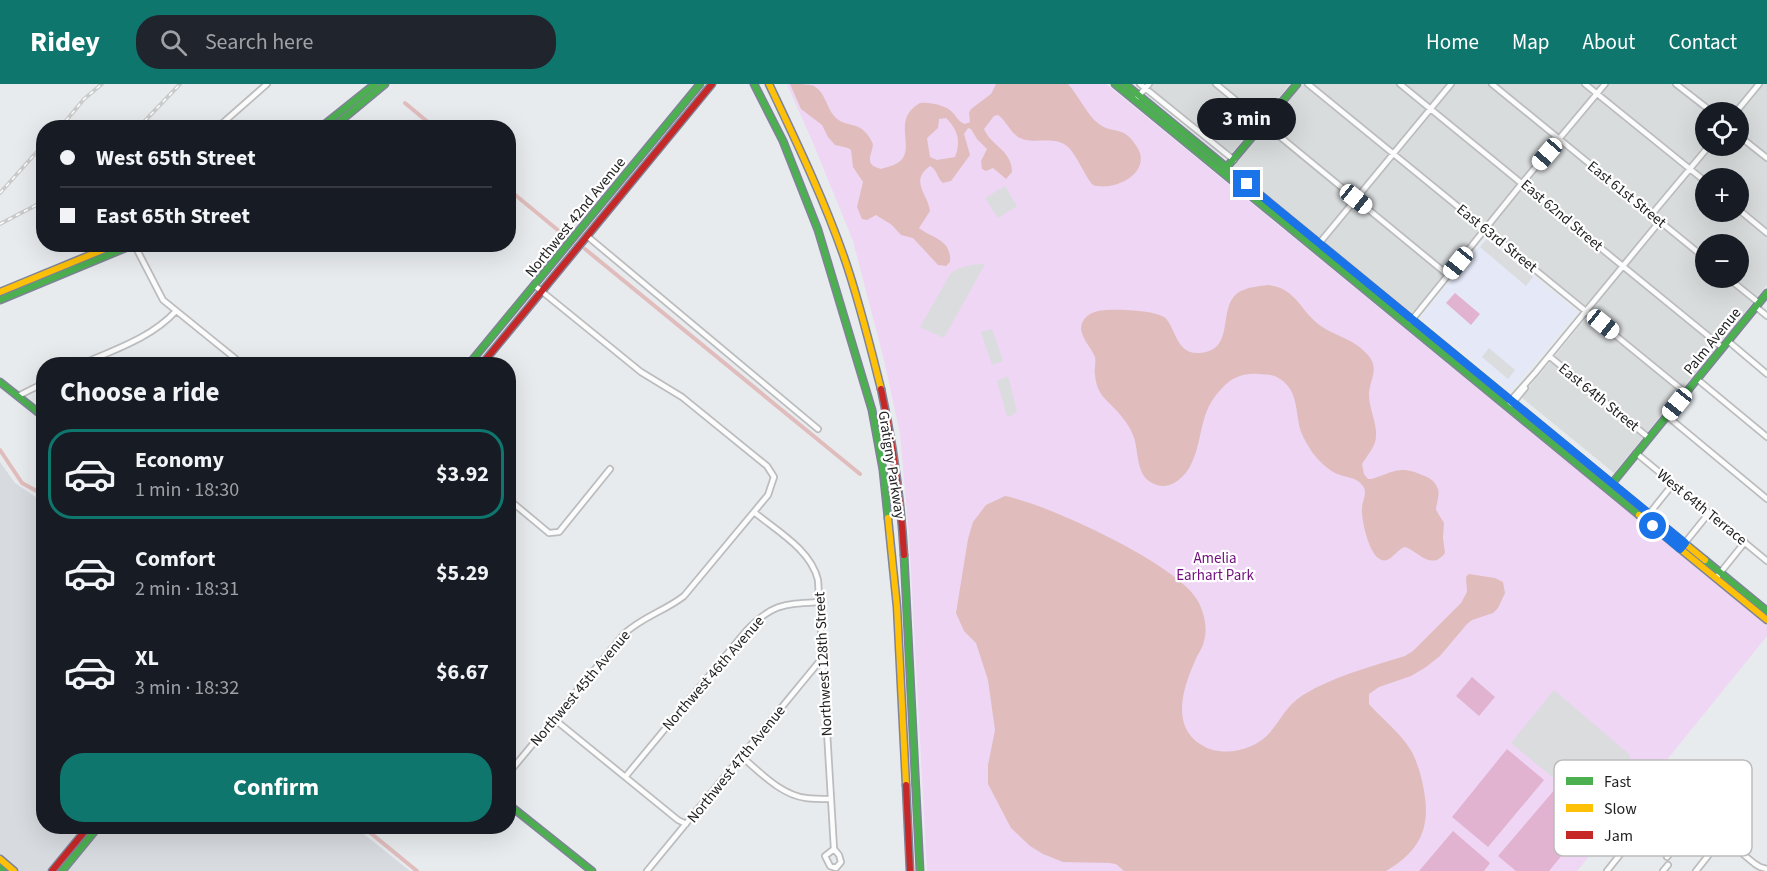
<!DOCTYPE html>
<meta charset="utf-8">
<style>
:root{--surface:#171b24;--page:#20242c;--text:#f1f3f6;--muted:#9ea1a6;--line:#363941;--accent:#0f766e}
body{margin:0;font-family:"Source Sans 3",sans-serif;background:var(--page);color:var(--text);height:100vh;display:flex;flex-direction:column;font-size:22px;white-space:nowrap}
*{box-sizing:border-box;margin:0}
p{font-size:20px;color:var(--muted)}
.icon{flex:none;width:33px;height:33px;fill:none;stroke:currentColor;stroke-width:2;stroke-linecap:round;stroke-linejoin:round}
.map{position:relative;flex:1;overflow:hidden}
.side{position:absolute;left:36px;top:273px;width:480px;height:477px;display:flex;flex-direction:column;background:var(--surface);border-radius:24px;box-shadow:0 6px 24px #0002}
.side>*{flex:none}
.banner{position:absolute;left:36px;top:36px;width:480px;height:132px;border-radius:24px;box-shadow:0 6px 24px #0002;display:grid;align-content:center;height:132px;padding:0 24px;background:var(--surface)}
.tools{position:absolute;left:1695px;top:18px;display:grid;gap:12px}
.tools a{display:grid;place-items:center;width:54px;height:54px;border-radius:50%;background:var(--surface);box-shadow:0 6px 24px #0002;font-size:30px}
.end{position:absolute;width:27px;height:27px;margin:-14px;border:8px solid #1a73e8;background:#fff;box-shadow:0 0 0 3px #fff}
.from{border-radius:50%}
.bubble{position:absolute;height:42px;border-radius:21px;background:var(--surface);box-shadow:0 6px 24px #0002;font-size:20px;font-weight:700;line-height:42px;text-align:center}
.car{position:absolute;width:18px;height:36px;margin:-18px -9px;border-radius:8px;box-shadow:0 0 4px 2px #0007;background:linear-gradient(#fff 24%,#345 0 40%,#fff 0 76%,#345 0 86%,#fff 0)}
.banner b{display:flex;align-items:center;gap:21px;height:57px;font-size:22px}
.banner b+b{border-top:2px solid var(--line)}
.banner i{width:15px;height:15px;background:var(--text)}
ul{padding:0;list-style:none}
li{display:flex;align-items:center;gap:18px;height:90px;margin:0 12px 9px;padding:0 12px;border:3px solid transparent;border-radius:24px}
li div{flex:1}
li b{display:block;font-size:22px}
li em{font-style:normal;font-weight:700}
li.selected{border-color:var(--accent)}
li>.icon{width:54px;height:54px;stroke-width:1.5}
h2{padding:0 24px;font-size:27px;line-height:72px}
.button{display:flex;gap:12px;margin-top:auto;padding:12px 24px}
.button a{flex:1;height:69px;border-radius:24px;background:var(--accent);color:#fff;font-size:24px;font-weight:700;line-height:69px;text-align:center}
header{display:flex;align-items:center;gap:36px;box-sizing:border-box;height:84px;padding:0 30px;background:var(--accent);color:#fff}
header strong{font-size:28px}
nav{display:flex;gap:33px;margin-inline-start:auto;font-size:21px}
.search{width:420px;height:54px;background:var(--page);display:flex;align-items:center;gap:15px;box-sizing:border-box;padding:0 21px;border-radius:24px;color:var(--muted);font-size:22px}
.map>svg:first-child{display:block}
</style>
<header>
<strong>Ridey</strong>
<div class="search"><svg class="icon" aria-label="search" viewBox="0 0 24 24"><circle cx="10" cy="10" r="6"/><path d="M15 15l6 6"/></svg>Search here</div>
<nav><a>Home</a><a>Map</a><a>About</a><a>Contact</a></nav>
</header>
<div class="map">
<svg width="1767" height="787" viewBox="0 0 1767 787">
<rect width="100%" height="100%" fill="#e8ebee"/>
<path fill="#d9dcdd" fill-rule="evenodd" d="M1146,0H1290L1231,70Z
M1303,0H1767V201L1614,389L1521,313L1592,227L1485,140L1413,231L1233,83ZM1706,28H1738V62H1706ZM1706,94H1738V128H1706ZM1706,160H1738V194H1706Z"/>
<path fill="#e4e8f7" d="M1486,153L1577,228L1511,307L1421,233Z"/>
<path fill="#d7dade" d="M0,378L15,399L43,418L44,742L355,743L410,787H0Z"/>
<path fill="#eed6f4" d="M787,0H1106L1767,542V552L1577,787H927L909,451L900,350L884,276L853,157L813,59Z"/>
<path fill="#e2b3d0" d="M1455,209L1480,230L1471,241L1446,219Z
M1472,593L1495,613L1479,632L1456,612Z
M1507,665L1544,696L1488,763L1452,733Z
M1556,704L1593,734L1549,787H1516L1498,772Z
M1453,747L1490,779L1484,787H1419Z"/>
<path fill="#dbdcde" d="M1005,102L1017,122L998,134L985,114Z
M1487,155L1533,193L1526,202L1480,163Z
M985,180L944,254L920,243L951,189L957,185L971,181Z
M992,245L1003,277L992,281L981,248Z
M1489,264L1515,286L1508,295L1482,273Z
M1008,292L1017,327L1011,332H1007L997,297Z
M1554,606L1630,671V688L1596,729L1511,659Z"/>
<path fill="#e0bdbc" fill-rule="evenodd" d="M790,0C798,0 808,0 814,2C826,9 826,24 836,34C848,45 862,35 873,60C872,72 863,80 881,85C886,83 894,82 899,78C917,64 890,36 920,19C930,18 947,21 954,30C958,35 958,37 965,40L970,38L969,29L971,25L991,10L996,0H1068C1079,12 1086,30 1099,40C1114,51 1123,40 1137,63C1153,88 1115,108 1093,101C1089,99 1076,70 1068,63C1054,51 1035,61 1020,54C1010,49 1007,37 998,31L994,32L984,45C991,62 1012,66 1012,88L1006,95L993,84L986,87L982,85L981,77L987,65L977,55L971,45L968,44L964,50L970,71L951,97L943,99C937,94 937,85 930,82C909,97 928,110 930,127L919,144C931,154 952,155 950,178L946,182L938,181L913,154L901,151L892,141L876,131L867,136L862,135L857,123L863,98L853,83L851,66L848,64L835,61L828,53L822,41L801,25ZM946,34C958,46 961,57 955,73L937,76L930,73L927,54L938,44L939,35Z
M1268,201C1295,204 1299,224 1317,239C1331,251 1352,254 1365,268C1382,284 1369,295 1369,311C1369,324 1377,339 1376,352C1376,363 1367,371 1362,380L1364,390L1368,395H1372C1393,388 1400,381 1422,391C1428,393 1435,397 1437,403C1441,410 1436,419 1436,426L1444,439L1443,454L1445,469C1431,487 1419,468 1405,463C1398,465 1394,473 1387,476C1370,481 1361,435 1362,424C1362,416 1368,410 1363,402C1356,392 1345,394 1335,389C1326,384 1318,376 1312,368C1308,362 1304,355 1301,348C1295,329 1299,307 1280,295C1274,290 1266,291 1258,290C1245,289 1235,292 1225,301C1219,307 1213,314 1209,322C1197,346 1201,384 1174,399C1169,402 1162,403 1157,401C1134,394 1140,368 1133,351C1130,343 1124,335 1118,328C1106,315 1097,311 1095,291C1094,286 1096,279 1095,273C1091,263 1083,257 1081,245C1081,235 1089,229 1098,227C1110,224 1154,226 1164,233C1176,242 1175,271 1200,269C1238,266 1215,220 1241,207C1249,203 1260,202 1268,201Z
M1005,412C1047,420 1178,480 1198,517C1204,529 1208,543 1204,557C1203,564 1197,571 1195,577C1183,604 1171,641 1200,660C1212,668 1225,669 1239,666C1278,657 1275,629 1303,611C1334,592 1370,583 1405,572L1413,567L1461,519L1467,508L1466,493L1469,490L1495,494L1503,498L1505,509L1498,524L1493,529L1472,536L1467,540L1440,572L1426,583L1411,592L1379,603L1369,610V620C1383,636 1401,649 1412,668C1418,680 1422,694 1424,707C1431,745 1419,768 1386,787H1124L1116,780L1109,779L1063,778L1043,770L1030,762L1011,744L988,700V681L995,646L988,596L976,559L964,547L956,529L968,455L973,438L986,421Z"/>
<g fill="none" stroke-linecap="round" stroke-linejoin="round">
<path stroke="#e0bdbc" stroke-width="4" d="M405,19L435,44
M508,105L565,152
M585,165L860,390
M0,366L22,399L44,411
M362,742L417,787"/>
<g stroke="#bbbcbe" stroke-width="8">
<path id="street" d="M1140,0L1234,76
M1216,0L1448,191
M1308,0L1686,309
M1400,0L1723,264
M1492,0L1706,175
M1585,0L1706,98
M1676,0L1712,28
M1137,14L1149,0
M1736,28L1759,0
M217,44L267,0
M1738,51L1767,74
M1738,125L1767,149
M1652,130L1709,62
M587,152L818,345
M134,160L163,216L242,280
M1317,162L1451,0
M1728,194L1759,219
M1756,223L1767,232
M1411,237L1523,98L1605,0
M1728,257L1767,290
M1549,272L1649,354
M82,280C116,265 151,254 176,227
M1697,295L1767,353
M18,312L44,299
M1512,320L1525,304
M1508,323L1511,316L1535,289L1660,137
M1667,332L1767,415
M1636,369L1767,477
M508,418L513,419L549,449L559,448L610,385
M754,428C777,447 811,466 818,496L834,765L839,771L841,778L836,784L830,782L825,772L834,765
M1649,430L1673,400
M1680,465L1709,429
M1716,494L1745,458
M554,635L678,736L686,740
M742,673C760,688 781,711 806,714C814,715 823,715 830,715
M508,690L624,550C642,533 665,527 684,512L768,411L774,393L767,382L682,313L641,288L534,201
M626,692L746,547C772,520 783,520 819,518
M1652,695L1755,780L1760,783L1767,785
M1635,751L1669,709
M1667,773L1699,734
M647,787L823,573
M1607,787L1634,753
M1663,787L1668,781
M1696,787L1723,753"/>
</g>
<g stroke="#808398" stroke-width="9">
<path id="fast" d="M754,0L783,57L818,146L872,326L883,386L888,434
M1115,0L1639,431
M1125,0L1543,343
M320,44L375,0
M332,44L385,0
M1226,84L1297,0
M0,216L135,160
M469,280L700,0
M0,298L44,333
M1610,402L1767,209
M904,471L920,787
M1705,476L1767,527
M508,720L592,787
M0,784L3,787
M62,787L99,742"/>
</g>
<g stroke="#808398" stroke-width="9">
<path id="slow" d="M769,0C796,57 823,113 844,173C859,216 870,261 881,305
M0,208L117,160
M1543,343L1705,476
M1639,431L1767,536
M888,434L897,523L906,701
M0,775L14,787"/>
</g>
<g stroke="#808398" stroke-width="9">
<path id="jam" d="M482,280L712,0
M881,305C893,359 901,416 904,471
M906,701L910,787
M52,787L89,742"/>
</g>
<use href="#street" stroke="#fcfcfc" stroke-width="4.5"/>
<use href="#fast" stroke="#4caf50" stroke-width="6"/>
<use href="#slow" stroke="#ffc107" stroke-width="6"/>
<use href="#jam" stroke="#c62828" stroke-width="6"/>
<g stroke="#cacbcb" stroke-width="4">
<path id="rail" d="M60,44L84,15L102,0
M138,44L180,0
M0,109L44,60
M0,140L44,117"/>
</g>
<use href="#rail" stroke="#fff" stroke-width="1.5" stroke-dasharray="4.5" stroke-linecap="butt"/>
</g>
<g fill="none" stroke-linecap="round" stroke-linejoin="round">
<path stroke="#1a73e8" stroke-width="8" d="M1247,100L1685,459L1680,465L1653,442"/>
</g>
<g text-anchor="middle" stroke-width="4.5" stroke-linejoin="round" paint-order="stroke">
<g font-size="15" fill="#1f1f1f" stroke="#fff">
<text transform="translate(1627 110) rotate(39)" y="5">East 61st Street</text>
<text transform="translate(1562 131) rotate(40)" y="5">East 62nd Street</text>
<text transform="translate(575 133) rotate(-51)" y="5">Northwest 42nd Avenue</text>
<text transform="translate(1497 154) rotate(39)" y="5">East 63rd Street</text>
<text transform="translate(1712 257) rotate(-51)" y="5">Palm Avenue</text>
<text transform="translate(1599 313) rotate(39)" y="5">East 64th Street</text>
<text transform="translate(892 381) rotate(81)" y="5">Gratigny Parkway</text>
<text transform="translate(1702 423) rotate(39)" y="5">West 64th Terrace</text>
<text transform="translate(823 580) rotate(-93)" y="5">Northwest 128th Street</text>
<text transform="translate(713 589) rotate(-49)" y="5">Northwest 46th Avenue</text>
<text transform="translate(580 604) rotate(-50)" y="5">Northwest 45th Avenue</text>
<text transform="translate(736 680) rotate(-51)" y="5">Northwest 47th Avenue</text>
</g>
<g font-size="15" fill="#710d7e" stroke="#fff">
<text x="1215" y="479">Amelia<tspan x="1215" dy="17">Earhart Park</tspan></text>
</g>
</g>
<rect x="1554" y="676" width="198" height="96" rx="9" fill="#fff" stroke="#bcbcbc" stroke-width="1.5"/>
<rect x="1566" y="693" width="27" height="8" fill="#4caf50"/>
<rect x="1566" y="720" width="27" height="8" fill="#ffc107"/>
<rect x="1566" y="747" width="27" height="8" fill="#c62828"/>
<g font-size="16" fill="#1f1f1f">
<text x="1604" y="703">Fast</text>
<text x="1604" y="730">Slow</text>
<text x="1604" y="757">Jam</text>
</g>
</svg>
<div class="tools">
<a><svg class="icon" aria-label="locate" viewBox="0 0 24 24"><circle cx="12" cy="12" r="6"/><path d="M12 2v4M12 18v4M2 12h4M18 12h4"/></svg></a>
<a>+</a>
<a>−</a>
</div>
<i class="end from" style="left:1653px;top:442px"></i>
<i class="end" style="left:1247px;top:100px"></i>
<div class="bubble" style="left:1197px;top:14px;width:99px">3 min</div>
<i class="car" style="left:1547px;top:70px;rotate:221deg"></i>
<i class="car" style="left:1356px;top:115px;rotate:129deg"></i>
<i class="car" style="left:1458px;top:179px;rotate:219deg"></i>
<i class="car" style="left:1603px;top:240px;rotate:129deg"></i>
<i class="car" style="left:1677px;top:320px;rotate:219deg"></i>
<div class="banner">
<b><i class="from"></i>West 65th Street</b>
<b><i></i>East 65th Street</b>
</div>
<section class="side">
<h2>Choose a ride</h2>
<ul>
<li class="selected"><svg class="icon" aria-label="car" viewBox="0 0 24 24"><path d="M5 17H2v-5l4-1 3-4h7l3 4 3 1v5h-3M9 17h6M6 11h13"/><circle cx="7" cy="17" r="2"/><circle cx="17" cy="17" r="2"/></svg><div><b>Economy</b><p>1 min · 18:30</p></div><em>$3.92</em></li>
<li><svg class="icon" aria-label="car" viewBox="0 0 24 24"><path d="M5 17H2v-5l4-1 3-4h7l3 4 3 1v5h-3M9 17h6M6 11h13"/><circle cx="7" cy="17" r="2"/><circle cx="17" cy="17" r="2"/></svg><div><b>Comfort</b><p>2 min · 18:31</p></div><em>$5.29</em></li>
<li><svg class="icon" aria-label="car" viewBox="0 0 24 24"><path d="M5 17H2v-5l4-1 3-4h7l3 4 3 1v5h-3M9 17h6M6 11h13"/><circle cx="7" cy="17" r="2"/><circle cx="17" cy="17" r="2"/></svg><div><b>XL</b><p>3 min · 18:32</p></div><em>$6.67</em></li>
</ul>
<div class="button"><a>Confirm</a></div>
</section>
</div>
